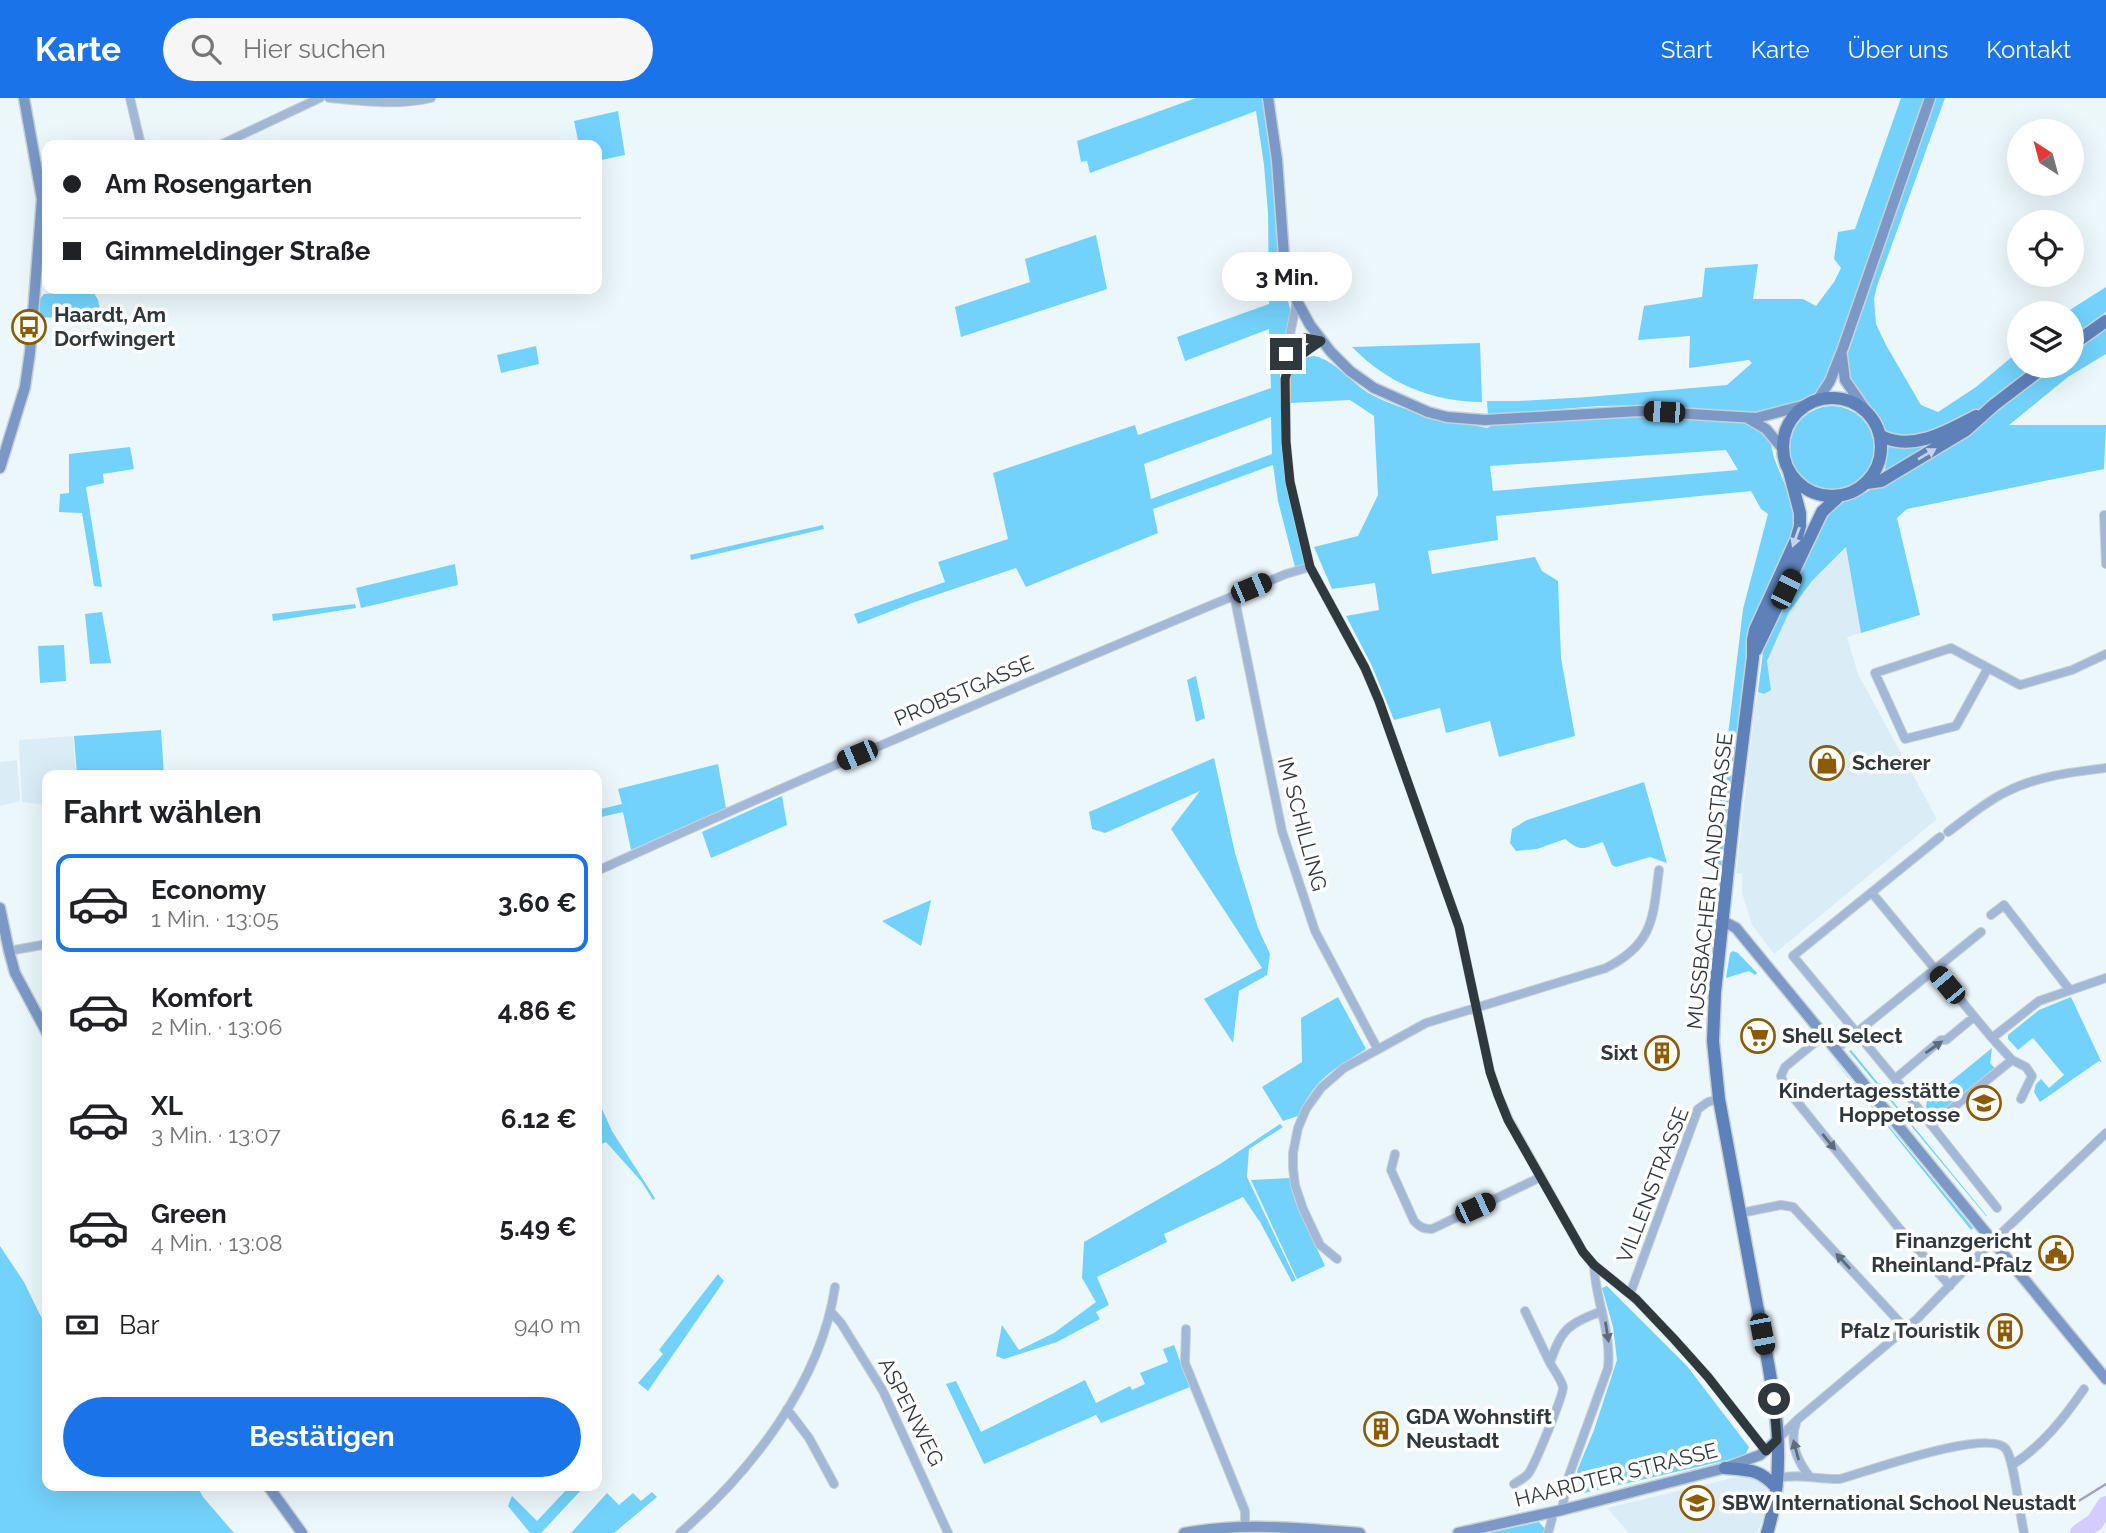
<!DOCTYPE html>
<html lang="de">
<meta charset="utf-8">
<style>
:root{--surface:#fff;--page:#f6f6f6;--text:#202124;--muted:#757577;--line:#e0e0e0;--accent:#1a73e8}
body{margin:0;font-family:Raleway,sans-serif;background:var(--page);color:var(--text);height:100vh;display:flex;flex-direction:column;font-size:26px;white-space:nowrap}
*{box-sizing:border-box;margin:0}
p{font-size:23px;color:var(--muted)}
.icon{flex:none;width:38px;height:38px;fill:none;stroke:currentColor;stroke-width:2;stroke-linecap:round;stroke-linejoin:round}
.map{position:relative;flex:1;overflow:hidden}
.panel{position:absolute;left:42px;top:672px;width:560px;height:721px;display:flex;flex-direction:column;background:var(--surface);border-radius:14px;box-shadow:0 7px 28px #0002}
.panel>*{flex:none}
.hud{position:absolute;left:42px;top:42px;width:560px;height:154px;border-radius:14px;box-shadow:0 7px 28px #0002;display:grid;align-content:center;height:154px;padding:0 21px;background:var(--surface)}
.needle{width:46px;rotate:324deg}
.buttons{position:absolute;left:2007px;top:21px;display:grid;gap:14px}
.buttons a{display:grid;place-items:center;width:77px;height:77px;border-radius:50%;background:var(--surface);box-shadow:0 7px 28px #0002;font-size:35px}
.end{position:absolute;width:32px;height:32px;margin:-16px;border:9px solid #2e383d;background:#fff;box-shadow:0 0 0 4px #fff}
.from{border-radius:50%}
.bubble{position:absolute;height:49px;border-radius:24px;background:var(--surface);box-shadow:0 7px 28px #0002;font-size:23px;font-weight:700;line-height:49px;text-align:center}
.car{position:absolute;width:21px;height:42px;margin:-21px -10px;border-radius:9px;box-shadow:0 0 5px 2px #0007;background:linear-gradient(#222 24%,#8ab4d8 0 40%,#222 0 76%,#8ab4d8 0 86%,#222 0)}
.hud b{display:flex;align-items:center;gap:24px;height:66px;font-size:26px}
.hud b+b{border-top:2px solid var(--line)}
.hud i{width:18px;height:18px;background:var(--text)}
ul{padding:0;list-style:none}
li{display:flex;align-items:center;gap:21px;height:98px;margin:0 14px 10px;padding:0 7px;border:4px solid transparent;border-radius:14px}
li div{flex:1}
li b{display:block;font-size:26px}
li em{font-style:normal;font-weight:700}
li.on{border-color:var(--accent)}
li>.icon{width:63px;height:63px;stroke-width:1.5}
h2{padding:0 21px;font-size:32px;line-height:84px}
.pay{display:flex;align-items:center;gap:18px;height:77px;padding:0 21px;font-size:26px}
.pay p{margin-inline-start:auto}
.primary-button{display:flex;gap:14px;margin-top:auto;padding:14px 21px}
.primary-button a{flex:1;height:80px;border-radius:42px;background:var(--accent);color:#fff;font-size:28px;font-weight:700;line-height:80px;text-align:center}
header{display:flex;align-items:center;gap:42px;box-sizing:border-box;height:98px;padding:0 35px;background:var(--accent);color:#fff}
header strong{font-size:33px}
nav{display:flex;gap:38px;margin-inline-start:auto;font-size:24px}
.search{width:490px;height:63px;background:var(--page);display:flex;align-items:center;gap:18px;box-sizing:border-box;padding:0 24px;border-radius:38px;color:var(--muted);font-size:26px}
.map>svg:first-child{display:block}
</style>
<header>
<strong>Karte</strong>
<div class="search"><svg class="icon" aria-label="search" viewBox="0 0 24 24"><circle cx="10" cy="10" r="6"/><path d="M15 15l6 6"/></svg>Hier suchen</div>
<nav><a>Start</a><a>Karte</a><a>Über uns</a><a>Kontakt</a></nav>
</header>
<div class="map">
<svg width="2106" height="1435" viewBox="0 0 2106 1435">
<rect width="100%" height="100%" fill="#ecf7fc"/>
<path fill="#daedf7" d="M1847,449L1861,535L1847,539L1858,576L1937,721L1774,856L1752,827L1742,795V776L1736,775L1755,609L1758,594L1764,596L1771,592L1767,563L1789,514L1812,483Z
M73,638L76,677H47V707L22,704L19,642Z
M17,662L20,703L0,708V664Z
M1749,1378L1766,1388L1768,1400L1765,1417L1757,1435H1629L1607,1410L1732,1380Z"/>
<path fill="#73d2fc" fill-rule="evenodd" d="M1196,0H1264L1274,71L1281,169L1291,216L1280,276L1282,344L1305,466L1295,469L1278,403L1273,367L1153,411L1158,435L1026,489L1016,470L915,504L858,526L854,516L945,484L938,464L1008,441L993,375L1135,327L1138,337L1271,290L1269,231L1185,263L1177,239L1269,206L1268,115L1264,67L1256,13L1090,75L1087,63L1081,64L1077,43ZM1271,319L1272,356L1151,401L1144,366Z
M1901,0H1925L1828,280L1817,296L1772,314L1758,315L1650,307L1599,308L1488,317L1487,303H1519L1588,299L1727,287L1752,265L1749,262L1689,270L1690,238L1638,242L1644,208L1702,199L1705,170L1758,166L1753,201H1803L1816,208L1834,184L1841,170L1834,161L1838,134L1855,131Z
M1935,0H1945L1877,188L1874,201L1876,226L1886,247L1921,307L1938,314L1976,289L2019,253L2020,268H2035L1982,310L1958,324L1910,342L1893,339L1886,333L1872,311L1853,289L1848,280L1847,258Z
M618,13L625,57L597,63V47H579L574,23Z
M1096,137L1107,191L961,239L955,209L1030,184L1025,161Z
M2106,189V214L2072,238V215H2065Z
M93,193L98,202L102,222L39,219L40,201L44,196Z
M2106,230V256L2068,279L2009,327H2106L2104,371L1907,411L1897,420L1920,517L1861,535L1846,449L1812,483L1789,514L1767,563L1771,592L1764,596L1758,594L1764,547L1822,419L1838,403H1847L1865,395L1969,333L2058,268H2072V257Z
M1480,245L1482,304C1432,304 1387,285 1352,249Z
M536,248L539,266L501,275L497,257Z
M1314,258C1334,261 1353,287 1372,297C1407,315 1448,322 1487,330L1494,326L1645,317L1735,323L1752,326L1765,336L1770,342L1774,360L1794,409L1797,429L1750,540L1743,583L1722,773L1712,772L1743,511L1768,416L1761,411L1751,393L1496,418L1498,442L1428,453L1432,476L1535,459L1542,473L1558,483L1561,560L1575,638L1499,659L1490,623L1446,635L1440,610L1394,622L1372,568L1346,518L1379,512L1375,485L1332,491L1314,449L1358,438L1378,397L1374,318L1350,302L1290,305C1290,282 1286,262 1314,258ZM1726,352L1738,372L1493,393L1490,368Z
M1790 350a42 42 0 1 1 84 0a42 42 0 1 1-84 0Z
M1942,341L1888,373L1885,372L1889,345Z
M130,349L134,371L103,376L104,385L86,389L102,489L94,488L82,415L59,414L60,396L69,395V356Z
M823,427L824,431L691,462L690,457Z
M455,466L458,487L361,510L356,490Z
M355,506L356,510L273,523L272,516Z
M102,514L111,565L90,566L85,516Z
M64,547L66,583L40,585L38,548Z
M1196,578L1205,620L1196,624L1187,582Z
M161,632L164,677H77L74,638Z
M1214,660L1235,755L1258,830L1270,856L1267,877L1239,893L1233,945L1204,901L1262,870L1171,731L1200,693L1105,735L1092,731L1089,714Z
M718,666L726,710L631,752L623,714L597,720V712L622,706L618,691Z
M1644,684L1667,765L1650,759L1616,769L1612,767L1603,744C1583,750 1582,755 1565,741L1537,751L1516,753L1510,745L1512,731L1527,722Z
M782,698L787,727L711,760L702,734Z
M931,802L921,848L882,823Z
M1733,853L1738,855L1757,875L1755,877L1749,873L1726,880L1730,855Z
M1338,899L1366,951C1332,973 1316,979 1298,1018L1283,1023L1262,989L1302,964L1301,920Z
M2071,899L2102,965L2099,963L2040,1004L2034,994L2036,986L2041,981L2049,990L2064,977L2033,940L2018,952L2008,941V937L2039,912Z
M1992,950L1990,965L1996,971L1935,1019L1926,1009L1927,1003Z
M1825,951L1973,1130L1971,1132Z
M1851,952L1987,1118H1986L1849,953Z
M602,1011L612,1033L655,1100L653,1102L641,1083L606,1044L597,1048V1012Z
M1280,1026L1283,1029L1249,1051L1247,1079L1296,1182L1292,1184L1260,1124L1243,1099L1164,1136L1167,1144L1097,1179L1109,1207L1096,1214L1100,1221L1057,1244L1004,1261L996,1258L1002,1227L1019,1252L1054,1235L1096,1204L1082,1180L1084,1144L1220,1066Z
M1290,1080L1295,1103L1325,1168L1297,1181L1251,1082Z
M0,1148L24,1184L47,1231V1388H197L203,1399L234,1435H0Z
M718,1176L724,1183L648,1293L638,1285L663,1256L659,1252Z
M1607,1188L1687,1268L1749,1349L1745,1358L1584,1395L1579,1385L1577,1373L1594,1332L1617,1262L1613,1229L1602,1190Z
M1174,1247L1190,1289L1101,1325L1096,1317L984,1366L946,1286L956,1283L981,1334L1085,1282L1096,1305L1130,1288L1132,1292L1145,1286L1140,1275L1168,1264L1163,1251Z
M570,1388H585L541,1435H530L508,1408L512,1398L537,1423Z
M652,1394L657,1399L614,1435H571L607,1395L619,1407L633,1395L641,1403Z
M1539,1424L1545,1431L1543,1435H1488Z"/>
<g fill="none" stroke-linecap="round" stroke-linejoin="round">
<path stroke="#a2a0c3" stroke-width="2.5" d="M2029,1414L2077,1404L2106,1386"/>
<path stroke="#d3ccfd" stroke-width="18" d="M2079,1435L2095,1424L2106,1407"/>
<g stroke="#c6d1d6" stroke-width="10">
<path id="street" d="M130,0L141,47
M329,0C363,3 397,8 431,0
M220,47L320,0
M1297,203L1283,269L1286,275V344L1290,384L1310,469L1365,570L1379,603L1459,829L1490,973L1498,997L1509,1022L1583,1154L1594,1167L1636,1201L1674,1241L1708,1279L1766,1353
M1288,254L1305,240L1321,243
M1286,275L1296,261L1321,243
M2106,417H2104L2106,466
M1234,497L1282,733L1315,833L1377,950
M1988,570L1956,628L1905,641L1875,575L1951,550L2020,587L2072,572L2106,556
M1948,734C1967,720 1985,704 2006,694C2037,678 2072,674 2106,670
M1940,739L1793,858L1895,981L1997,1110
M597,773C825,669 1055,572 1286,476L1310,469
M1872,795L1992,940L2012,962L2026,969L2032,978L2021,1001
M1991,817L2004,807L2069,891
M9,853L47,846
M1823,938L1785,969L1781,978L1785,989L1898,1129L1950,1188
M1992,940L2039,903L2106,880
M1835,952L1981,834
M1895,981L1941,942H1946L1974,919
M1931,1027L2012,962
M1395,1056L1391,1072L1414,1123C1420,1129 1423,1131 1432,1131L1541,1079
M1741,1115L1781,1107L1793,1109L1906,1231
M1337,1161L1320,1147L1303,1111L1295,1087L1293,1070V1055L1298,1030L1306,1011L1321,990L1344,970L1426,925L1606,870C1654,846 1653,819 1659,772
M1630,1196L1698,1011L1708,1004L1719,1001
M1525,1213L1550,1265
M832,1215L841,1225L883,1293L948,1435
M1186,1231L1185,1265L1245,1413V1428
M787,1311L809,1340L834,1386
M1796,1325C1789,1345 1797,1363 1810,1379
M1777,1342L1797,1322L1917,1221L1987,1149L2106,1035
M2012,1367C2042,1348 2064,1320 2084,1291
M1778,1380C1799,1375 1819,1382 1840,1381C1866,1374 1989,1329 2006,1351C2014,1362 2020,1418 2024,1435
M1514,1386C1518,1383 1525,1380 1528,1376C1534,1369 1564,1296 1563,1289C1561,1281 1554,1272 1550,1265C1561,1230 1569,1226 1602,1213
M1562,1412L1567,1383L1608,1270C1612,1234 1595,1202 1594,1167
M680,1435C751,1374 821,1284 835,1189
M1548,1435L1552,1421L1551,1414"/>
</g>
<g stroke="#c6d1d6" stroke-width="13">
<path id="secondary" d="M1268,0L1277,62L1284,158L1297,203L1310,227L1331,254L1350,273L1374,290L1428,314L1447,319L1485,322L1640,313L1756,320L1806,307
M1842,258L1845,282L1867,314
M1817,303L1830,283L1843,250L1930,0
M1749,321L1766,331L1783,351
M0,370L25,289L30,254L42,101L24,0
M0,810L9,853L15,875L47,935
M1723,823L1736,830L2106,1281
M268,1388L302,1435
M1184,1435C1243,1424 1301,1430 1360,1435
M1458,1435L1562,1412L1725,1370L1760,1357L1777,1342"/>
</g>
<g stroke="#c6d1d6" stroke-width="15">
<path id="primary" d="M2072,247L2106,223
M1783 349a49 49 0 1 1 98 0a49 49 0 1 1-98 0Z
M1881,338C1913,354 1947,333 1976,318
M1866,385L1881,383L1966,332L1994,307L2045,268
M1756,552L1822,414L1838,399
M1725,1370C1749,1372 1759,1371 1776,1389
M1767,1435C1792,1358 1769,1273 1755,1196C1743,1131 1731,1066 1719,1001L1713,943L1715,894L1735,705L1753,559V542L1755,532L1796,442L1800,428V415L1789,373"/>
</g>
<use href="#street" stroke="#a3b7d7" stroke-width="8"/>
<use href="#secondary" stroke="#7b98c7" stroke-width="10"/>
<use href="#primary" stroke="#5e81ba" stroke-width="12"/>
</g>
<defs><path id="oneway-solid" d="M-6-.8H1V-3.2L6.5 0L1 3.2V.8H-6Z" transform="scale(1.75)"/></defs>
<g fill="#c7d3e7">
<use href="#oneway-solid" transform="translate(1927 356) rotate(-31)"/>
<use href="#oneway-solid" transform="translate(1796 439) rotate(110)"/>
</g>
<g fill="#5d6b7b">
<use href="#oneway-solid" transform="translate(1934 949) rotate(-35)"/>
<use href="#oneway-solid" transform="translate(1829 1044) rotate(51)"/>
<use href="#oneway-solid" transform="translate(1843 1163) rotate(-133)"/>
<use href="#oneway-solid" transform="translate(1607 1234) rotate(81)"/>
<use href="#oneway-solid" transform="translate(1796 1352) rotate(-105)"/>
</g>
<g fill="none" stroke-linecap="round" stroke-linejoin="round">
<path stroke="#2e383d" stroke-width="9" d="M1286,256L1292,248L1305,240L1321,243C1307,253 1288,263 1285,281L1286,344L1290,384L1310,469L1365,570L1379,603L1459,829L1490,974L1498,997L1508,1022L1583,1154L1594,1167L1636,1201L1674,1241L1708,1279L1766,1353L1777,1342L1774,1301"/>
</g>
<defs>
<g id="bus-ring" transform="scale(1.75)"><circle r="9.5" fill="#fff" stroke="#8d5a06" stroke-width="1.5"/><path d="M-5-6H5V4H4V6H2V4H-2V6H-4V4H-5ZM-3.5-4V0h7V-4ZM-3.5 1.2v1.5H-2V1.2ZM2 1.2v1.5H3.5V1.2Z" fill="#8d5a06"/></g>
<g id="shop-ring" transform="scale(1.75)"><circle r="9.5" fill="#fff" stroke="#8d5a06" stroke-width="1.5"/><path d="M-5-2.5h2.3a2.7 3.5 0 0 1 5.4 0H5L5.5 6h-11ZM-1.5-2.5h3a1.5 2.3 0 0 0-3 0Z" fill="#8d5a06"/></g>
<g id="supermarket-ring" transform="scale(1.75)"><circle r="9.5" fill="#fff" stroke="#8d5a06" stroke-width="1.5"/><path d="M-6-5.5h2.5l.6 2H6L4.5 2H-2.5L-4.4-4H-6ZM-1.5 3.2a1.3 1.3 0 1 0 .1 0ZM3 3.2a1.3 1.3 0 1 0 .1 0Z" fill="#8d5a06"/></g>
<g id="building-ring" transform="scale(1.75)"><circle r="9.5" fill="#fff" stroke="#8d5a06" stroke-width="1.5"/><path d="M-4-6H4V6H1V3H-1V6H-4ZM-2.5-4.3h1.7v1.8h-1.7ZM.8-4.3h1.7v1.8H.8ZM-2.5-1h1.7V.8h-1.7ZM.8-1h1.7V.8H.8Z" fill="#8d5a06"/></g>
<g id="school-ring" transform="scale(1.75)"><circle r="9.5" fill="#fff" stroke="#8d5a06" stroke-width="1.5"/><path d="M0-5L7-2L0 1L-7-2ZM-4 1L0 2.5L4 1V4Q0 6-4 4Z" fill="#8d5a06"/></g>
<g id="civic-ring" transform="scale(1.75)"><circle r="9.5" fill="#fff" stroke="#8d5a06" stroke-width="1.5"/><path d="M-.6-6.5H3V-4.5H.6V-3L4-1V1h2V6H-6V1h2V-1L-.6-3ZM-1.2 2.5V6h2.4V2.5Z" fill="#8d5a06"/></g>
</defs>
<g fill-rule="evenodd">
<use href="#bus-ring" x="29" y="229"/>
<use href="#shop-ring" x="1827" y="665"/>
<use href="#supermarket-ring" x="1758" y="938"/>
<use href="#building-ring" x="1662" y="955"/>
<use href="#school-ring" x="1984" y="1005"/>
<use href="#civic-ring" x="2056" y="1155"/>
<use href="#building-ring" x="2005" y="1233"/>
<use href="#building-ring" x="1381" y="1331"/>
<use href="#school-ring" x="1697" y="1405"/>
</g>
<g text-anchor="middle" stroke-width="7" stroke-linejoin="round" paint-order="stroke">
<g font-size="21" font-weight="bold" fill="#2e383d" stroke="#fff" text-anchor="start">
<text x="54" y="224">Haardt, Am<tspan x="54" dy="24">Dorfwingert</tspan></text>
<text x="1852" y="672">Scherer</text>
<text x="1782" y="945">Shell Select</text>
<text x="1638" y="962" text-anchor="end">Sixt</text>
<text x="1960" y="1000" text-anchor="end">Kindertagesstätte<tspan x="1960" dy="24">Hoppetosse</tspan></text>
<text x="2032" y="1150" text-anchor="end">Finanzgericht<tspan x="2032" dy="24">Rheinland-Pfalz</tspan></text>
<text x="1980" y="1240" text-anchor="end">Pfalz Touristik</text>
<text x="1406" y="1326">GDA Wohnstift<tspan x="1406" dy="24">Neustadt</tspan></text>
<text x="1722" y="1412">SBW International School Neustadt</text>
</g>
<g font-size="21" fill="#2e383d" stroke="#fff">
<text transform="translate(964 593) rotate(-23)" y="7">PROBSTGASSE</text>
<text transform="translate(1302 726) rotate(75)" y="7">IM SCHILLING</text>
<text transform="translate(1710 783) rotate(-84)" y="7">MUSSBACHER LANDSTRASSE</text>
<text transform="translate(1653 1087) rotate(-69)" y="7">VILLENSTRASSE</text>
<text transform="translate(911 1314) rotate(63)" y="7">ASPENWEG</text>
<text transform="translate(1616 1377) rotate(-14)" y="7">HAARDTER STRASSE</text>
</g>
</g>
</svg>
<div class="buttons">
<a><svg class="needle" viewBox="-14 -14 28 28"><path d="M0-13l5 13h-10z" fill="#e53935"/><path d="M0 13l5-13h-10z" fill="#757577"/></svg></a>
<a><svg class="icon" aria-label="locate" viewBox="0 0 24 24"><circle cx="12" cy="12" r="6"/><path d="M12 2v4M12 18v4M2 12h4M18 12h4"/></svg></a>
<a><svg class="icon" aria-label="layers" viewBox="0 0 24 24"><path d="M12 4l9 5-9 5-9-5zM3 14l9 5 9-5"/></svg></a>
</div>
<i class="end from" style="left:1774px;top:1301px"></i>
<i class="end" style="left:1286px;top:256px"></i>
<div class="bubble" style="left:1222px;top:154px;width:130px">3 Min.</div>
<i class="car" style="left:1664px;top:314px;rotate:273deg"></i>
<i class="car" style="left:1251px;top:490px;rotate:67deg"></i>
<i class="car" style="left:1786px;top:491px;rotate:26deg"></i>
<i class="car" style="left:857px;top:657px;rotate:247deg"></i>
<i class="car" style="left:1947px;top:887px;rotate:320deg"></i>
<i class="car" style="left:1475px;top:1110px;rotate:65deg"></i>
<i class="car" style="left:1762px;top:1236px;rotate:169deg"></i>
<div class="hud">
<b><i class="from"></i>Am Rosengarten</b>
<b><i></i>Gimmeldinger Straße</b>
</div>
<section class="panel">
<h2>Fahrt wählen</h2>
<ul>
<li class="on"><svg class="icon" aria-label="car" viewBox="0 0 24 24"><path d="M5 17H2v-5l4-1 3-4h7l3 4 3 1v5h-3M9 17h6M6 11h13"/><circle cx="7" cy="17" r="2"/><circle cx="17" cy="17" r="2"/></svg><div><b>Economy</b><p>1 Min. · 13:05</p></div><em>3.60 €</em></li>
<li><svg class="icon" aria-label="car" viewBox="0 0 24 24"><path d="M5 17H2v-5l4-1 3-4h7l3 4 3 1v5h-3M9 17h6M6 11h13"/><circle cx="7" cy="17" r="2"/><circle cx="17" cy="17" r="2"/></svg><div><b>Komfort</b><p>2 Min. · 13:06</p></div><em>4.86 €</em></li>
<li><svg class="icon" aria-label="car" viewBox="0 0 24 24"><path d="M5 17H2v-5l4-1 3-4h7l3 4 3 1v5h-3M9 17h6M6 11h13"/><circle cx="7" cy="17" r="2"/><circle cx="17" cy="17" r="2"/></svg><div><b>XL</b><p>3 Min. · 13:07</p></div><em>6.12 €</em></li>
<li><svg class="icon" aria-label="car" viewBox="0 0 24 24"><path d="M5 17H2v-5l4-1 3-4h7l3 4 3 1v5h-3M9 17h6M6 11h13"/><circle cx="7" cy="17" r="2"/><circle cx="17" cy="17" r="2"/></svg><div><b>Green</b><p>4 Min. · 13:08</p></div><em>5.49 €</em></li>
</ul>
<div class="pay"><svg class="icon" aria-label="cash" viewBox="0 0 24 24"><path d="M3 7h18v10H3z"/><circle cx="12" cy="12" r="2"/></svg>Bar<p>940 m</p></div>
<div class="primary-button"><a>Bestätigen</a></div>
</section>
</div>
